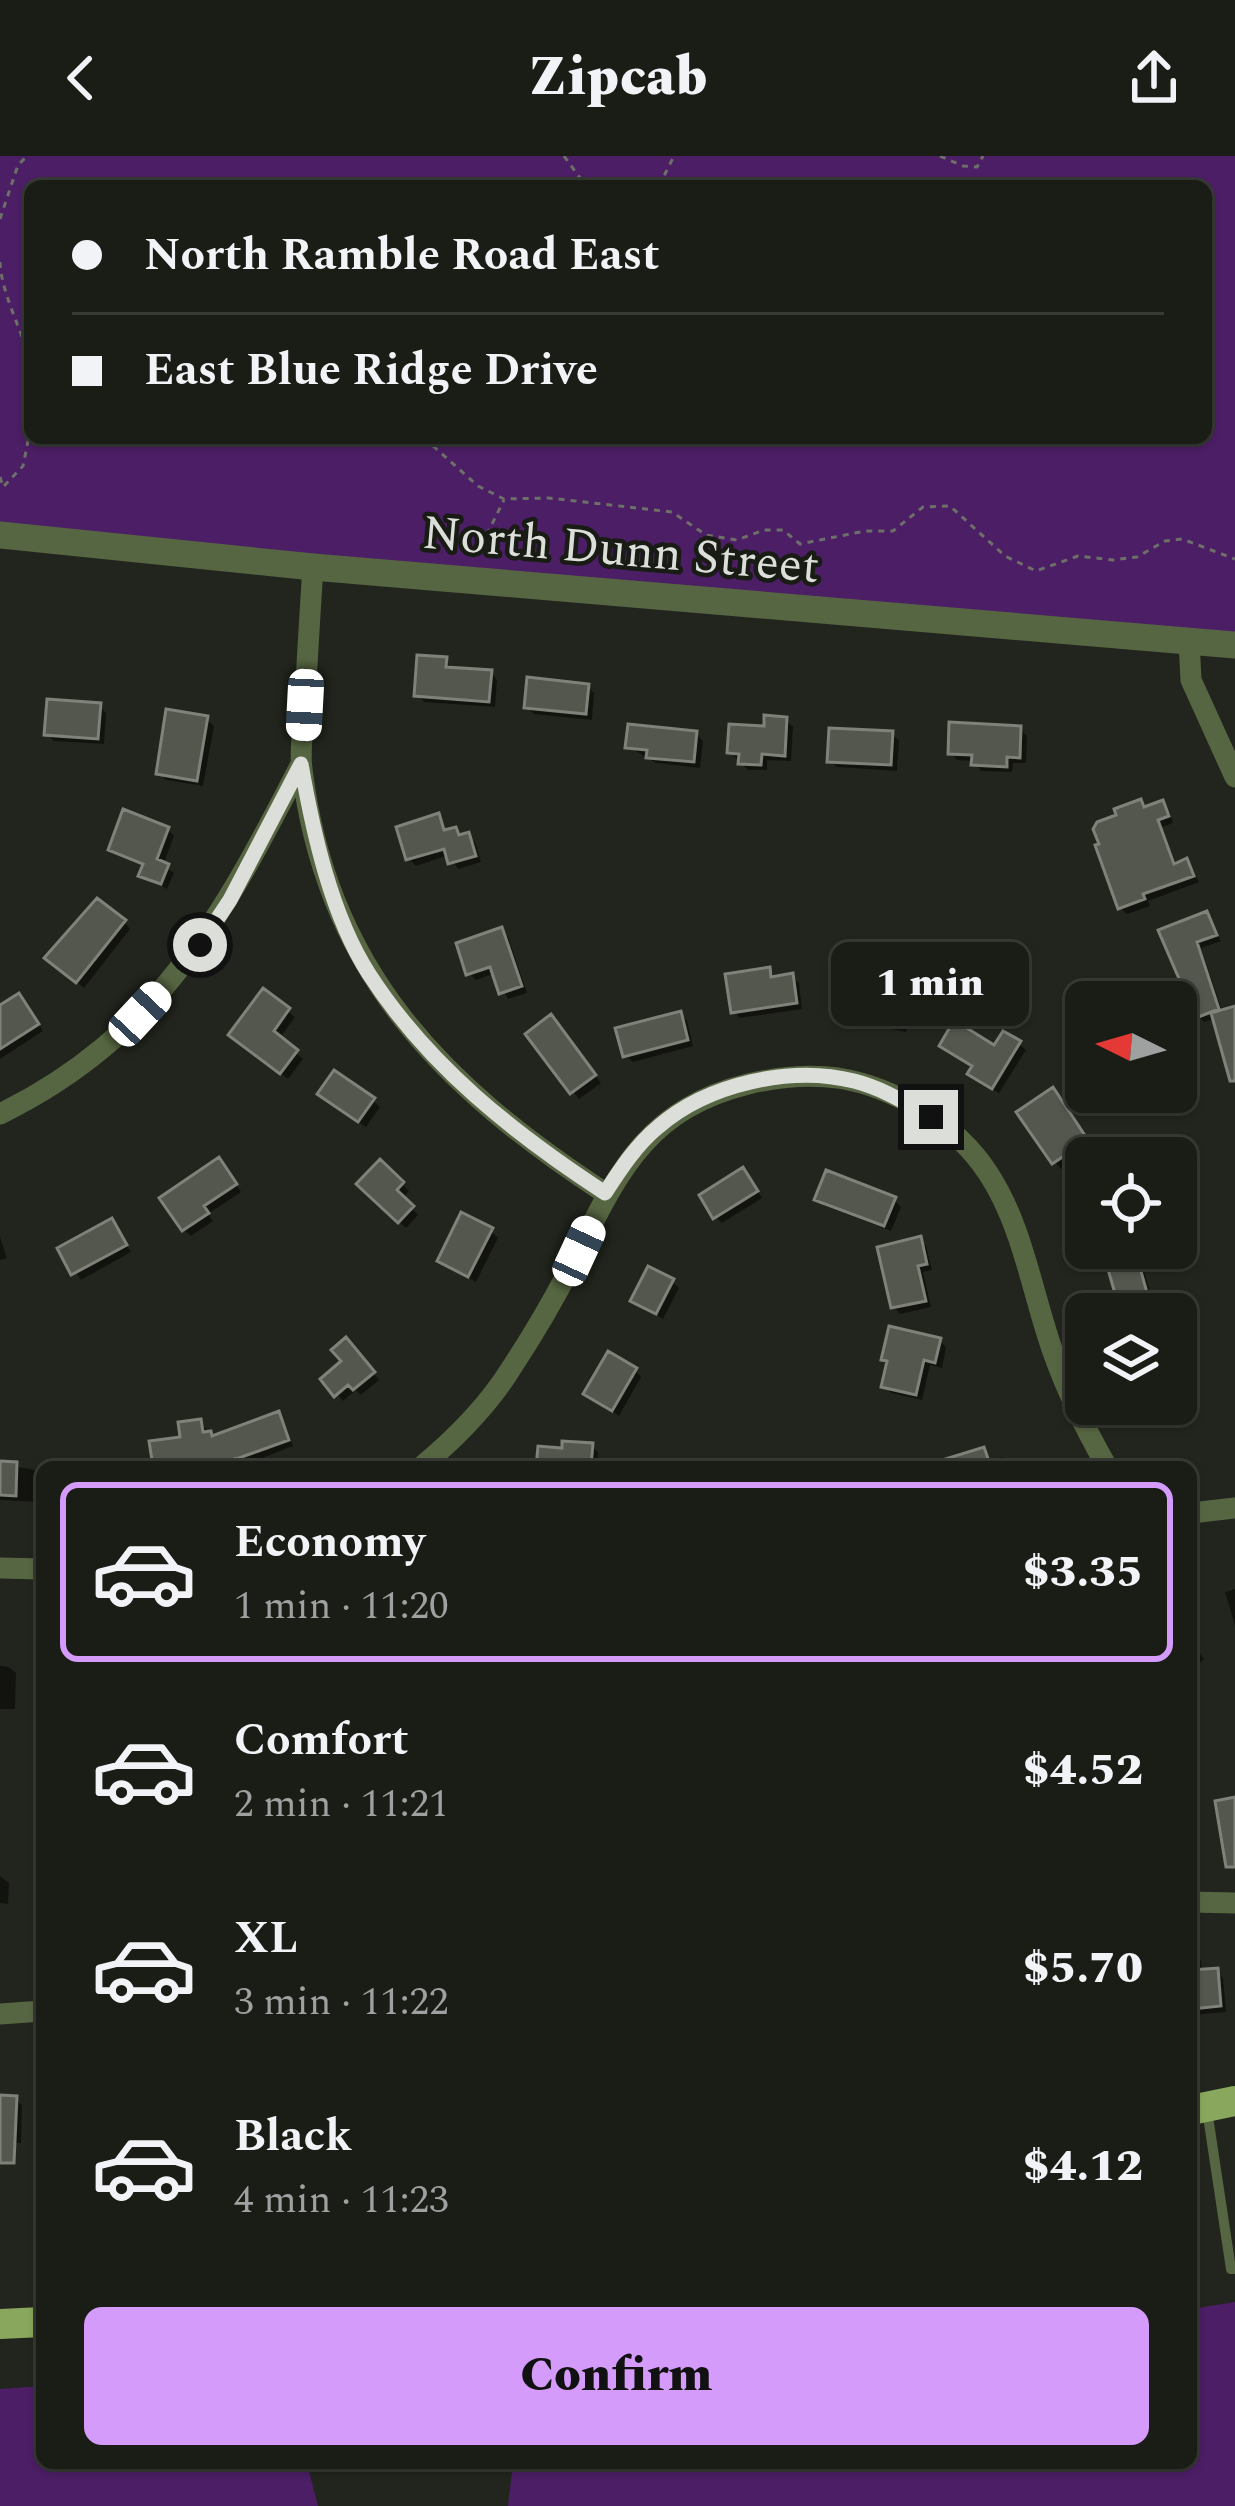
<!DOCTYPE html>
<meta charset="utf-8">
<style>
:root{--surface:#1a1c16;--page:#272923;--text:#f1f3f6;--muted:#9fa1a1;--line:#383a35;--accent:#d59bfb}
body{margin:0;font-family:Spectral,serif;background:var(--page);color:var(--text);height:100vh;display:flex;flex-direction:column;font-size:45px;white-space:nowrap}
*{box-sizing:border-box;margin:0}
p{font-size:39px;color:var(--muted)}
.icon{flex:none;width:66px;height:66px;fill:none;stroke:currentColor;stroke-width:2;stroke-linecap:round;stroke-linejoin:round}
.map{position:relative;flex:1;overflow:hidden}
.sheet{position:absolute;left:36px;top:1305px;width:1161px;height:1008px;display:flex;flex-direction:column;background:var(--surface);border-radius:18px;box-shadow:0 3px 9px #0004,0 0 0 3px var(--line)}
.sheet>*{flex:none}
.top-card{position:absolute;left:24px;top:24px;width:1188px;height:264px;border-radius:18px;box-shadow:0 3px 9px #0004,0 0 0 3px var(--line);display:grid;align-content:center;height:264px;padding:0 48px;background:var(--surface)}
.needle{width:78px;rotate:275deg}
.fabs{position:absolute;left:1065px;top:825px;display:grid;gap:24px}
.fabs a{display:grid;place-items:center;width:132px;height:132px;border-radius:18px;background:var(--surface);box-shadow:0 3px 9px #0004,0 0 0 3px var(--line);font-size:60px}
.end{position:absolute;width:54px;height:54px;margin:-27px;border:15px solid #dcded9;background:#111;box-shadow:0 0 0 6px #111}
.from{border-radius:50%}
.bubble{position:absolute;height:84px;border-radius:18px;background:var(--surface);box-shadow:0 3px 9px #0004,0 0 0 3px var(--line);font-size:39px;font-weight:800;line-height:84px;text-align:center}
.car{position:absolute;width:36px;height:72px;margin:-36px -18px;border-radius:15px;box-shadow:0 0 9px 3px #0007;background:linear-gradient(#fff 24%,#345 0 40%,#fff 0 76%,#345 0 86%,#fff 0)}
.top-card b{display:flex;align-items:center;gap:42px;height:114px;font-size:45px}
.top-card b+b{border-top:3px solid var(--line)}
.top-card i{width:30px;height:30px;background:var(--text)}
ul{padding:21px 0 0;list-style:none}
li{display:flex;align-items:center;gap:36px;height:180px;margin:0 24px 18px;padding:0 24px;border:6px solid transparent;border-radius:18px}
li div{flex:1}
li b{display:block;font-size:45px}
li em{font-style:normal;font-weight:800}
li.on{border-color:var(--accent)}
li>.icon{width:108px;height:108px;stroke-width:1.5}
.cta{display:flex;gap:24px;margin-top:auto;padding:24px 48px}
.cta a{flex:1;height:138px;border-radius:18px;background:var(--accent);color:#111;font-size:48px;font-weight:800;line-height:138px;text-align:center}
header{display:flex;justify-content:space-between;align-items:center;height:156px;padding:0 48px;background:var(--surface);font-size:54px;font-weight:800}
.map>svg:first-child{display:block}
</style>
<header><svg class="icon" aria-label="back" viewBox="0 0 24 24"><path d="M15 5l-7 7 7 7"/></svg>Zipcab<svg class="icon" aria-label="share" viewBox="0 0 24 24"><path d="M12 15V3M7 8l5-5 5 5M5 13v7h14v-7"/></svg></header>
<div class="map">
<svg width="1235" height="2350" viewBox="0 0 1235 2350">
<rect width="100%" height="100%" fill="#22251d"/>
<path fill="#4c1e65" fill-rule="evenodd" d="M0,0H1235V490L0,379ZM30,30H1206V282H30Z
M1235,2146V2350H508L513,2307H1191V2153Z
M42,2230V2307H307L318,2350H0V2233Z"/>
<path fill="#0007" d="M446,504L452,514L491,517L497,524L495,551L424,546L418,539Z
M588,531L594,537L592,564L534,558L527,551Z
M99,550L106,557L104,588L54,585L47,578Z
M207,563L214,570L203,630L166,624L159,617Z
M786,564L793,571L791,605L767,604V614H748L730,596Z
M1020,573L1027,580L1026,607H1013L1012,616L981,615L975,605L957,604L951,597Z
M696,578L703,585L700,612L656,607L629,591Z
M892,578L899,585L897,615L837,611L830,605Z
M1140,647L1147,653L1162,647L1169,654L1173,667L1162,671L1177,710L1187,706L1199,726L1148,745L1150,750L1127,758L1120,752Z
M438,661L448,677L455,674L475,686L481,706L458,713L449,699L416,710L409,703Z
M167,673L174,680L163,709L174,717L167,733L142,719L145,710L111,693Z
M1207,758L1221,785L1201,792L1223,857L1235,854V912L1216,862L1204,866L1198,860L1162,776Z
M124,766L130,773L84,832L54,808Z
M501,774L508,781L527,837L508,843L495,817L476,824L469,817Z
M769,814L776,821H792L799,827L802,853L740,862L734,856Z
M906,833L913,840L906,876L851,865L844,858Z
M264,836L295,861L279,883L303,903L288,923L238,885Z
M25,848L43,875L0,903V853Z
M680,858L687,865L693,890L633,906L626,900Z
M557,869L601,927L579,943L529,878Z
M1019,888L1026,894L999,937L977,924L995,893Z
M1059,941L1093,992L1061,1013L1055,1006Z
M328,944L373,945L380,951L366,971Z
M380,1008L409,1035L402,1043L418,1059L406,1072L360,1028Z
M225,1012L241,1036L208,1058L213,1065L191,1080L184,1073Z
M749,1021L762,1042L722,1067L716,1061Z
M1086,1030V1051L1071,1056L1061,1038Z
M818,1043L894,1044L901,1051L891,1075L825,1050Z
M111,1065L131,1096L81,1124L61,1093Z
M491,1075L498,1082L476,1126L440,1105Z
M0,1081L7,1102L0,1104Z
M920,1084L926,1090L932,1114L923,1116L931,1151L900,1158L894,1151Z
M1136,1105L1143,1111L1156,1158H1109L1123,1153Z
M672,1126L679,1132L663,1163L634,1145Z
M940,1185L946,1191L942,1212L930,1209L922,1244L891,1237L884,1230L889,1208L884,1203Z
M352,1192L379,1224L361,1239L356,1234L343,1245L324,1223L345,1206Z
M1176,1212L1190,1221L1179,1262L1152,1255L1145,1249L1176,1248Z
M635,1214L641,1221L619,1260L587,1238Z
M278,1259L284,1265L293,1290L247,1308L156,1311L200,1266L214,1282Z
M591,1289L598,1296L597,1311H519V1303L540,1305Z
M983,1294L991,1304L1002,1301L1010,1311H954Z
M0,1308L42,1315V1346L0,1344Z
M1235,1433V1469L1225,1436Z
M1191,1487L1204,1503L1191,1514Z
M0,1510L9,1511L16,1517L15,1553H0Z
M0,1720L9,1727L8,1748L0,1747Z
M1194,1798L1201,1805L1202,1816L1216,1815L1223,1822L1226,1856L1191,1859V1799Z
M0,1942L15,1943L22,1949L21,1987H0Z"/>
<path fill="#53574e" stroke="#7e8279" stroke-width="3" d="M417,499L447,501L446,511L492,514L489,546L414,540Z
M527,521L589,528L586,558L524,552Z
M47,543L101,547L98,583L44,579Z
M166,553L208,560L197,625L156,618Z
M764,559L787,561L785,600L762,598L761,609L738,608L739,598L727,597L729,568L764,570Z
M949,566L1021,570L1020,602L1007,601V611L971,609L972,599L948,598Z
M628,568L697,575L694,606L646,602L647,594L625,592Z
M829,572L893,575L891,609L827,606Z
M1141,643L1144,651L1163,644L1169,660L1158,664L1174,708L1187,702L1194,720L1143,738L1145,743L1118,753L1095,689L1099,688L1093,673L1097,666L1116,659L1114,653Z
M123,653L169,671L157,703L169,708L161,728L138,720L143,708L108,694Z
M439,657L444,674L456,671L459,679L469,676L476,700L448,708L444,693L406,704L396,671Z
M97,742L126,764L76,827L44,802Z
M1207,755L1217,779L1197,786L1219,853L1196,862L1158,774Z
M502,771L522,830L499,838L490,811L466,819L456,787Z
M770,811L771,821L793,817L797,847L731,857L725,818Z
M848,819L907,830L900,871L841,859Z
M263,832L290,852L274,875L298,894L280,918L228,879Z
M19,837L39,868L0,893V849Z
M1235,850V925H1230L1211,857Z
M681,855L688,884L623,901L615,872Z
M551,858L596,919L570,938L525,878Z
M954,864L994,889L1003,875L1021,885L992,933L967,918L972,910L939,890Z
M334,914L375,942L358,966L317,938Z
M1053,931L1088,984L1052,1008L1016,956Z
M219,1001L237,1028L204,1050L209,1057L182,1075L159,1042Z
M380,1003L404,1026L397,1034L414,1050L398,1067L356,1028Z
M743,1011L758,1035L713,1063L699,1039Z
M826,1014L896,1041L884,1070L814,1044Z
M461,1056L493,1072L468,1121L437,1105Z
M112,1062L127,1089L71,1119L57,1092Z
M921,1080L927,1108L918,1110L926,1145L891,1152L877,1091Z
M1137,1101L1153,1158H1121L1107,1110Z
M648,1110L674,1123L656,1158L630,1145Z
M889,1170L941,1182L935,1207L924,1204L916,1239L881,1231L887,1205L881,1204Z
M346,1181L375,1216L353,1234L348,1229L334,1241L320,1223L341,1205L331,1194Z
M608,1195L637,1212L612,1255L583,1238Z
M279,1255L289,1284L239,1302L198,1311H153L149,1285L180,1281L178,1266L201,1263L203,1276L211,1275L212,1280Z
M562,1285L593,1287L591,1311H536L538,1290L562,1292Z
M984,1291L991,1311H932V1307Z
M0,1305L17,1306L16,1340L0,1339Z
M1235,1641V1711H1226L1215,1645Z
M1218,1812L1221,1850L1191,1853V1814Z
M0,1939L17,1940L14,2007H0Z"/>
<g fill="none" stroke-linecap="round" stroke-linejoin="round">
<path stroke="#6d7069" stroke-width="3" stroke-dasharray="6 6" stroke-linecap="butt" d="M564,0L586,30
M940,0L963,10L977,11L983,0
M659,30L674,0
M0,63L18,9L27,0
M0,106C2,141 23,174 30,208
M424,282L478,330L504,343L549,342L672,356L706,379L737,384L764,374H783L800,388L865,375H893L923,351L950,350L1005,400L1036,415L1078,400L1113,404L1137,401L1165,385L1182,383L1235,403
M0,321L3,331L23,310L30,275
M476,400L504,344"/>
<path stroke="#576642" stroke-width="10" d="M1207,1954L1231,2113H1235"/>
<path stroke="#576642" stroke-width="21" d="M313,411C310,457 307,503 305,549C304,569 299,592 302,613C326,815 443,931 605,1037
M1189,485L1191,524L1235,621
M0,958C159,880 224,758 301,608
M421,1311C456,1282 488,1250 512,1211C537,1173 560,1133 580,1092C621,1010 651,952 748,928C778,921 807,918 838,922C895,931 956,968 988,1017C1023,1070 1032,1137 1053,1196C1067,1236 1086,1274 1107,1311
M1191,1357L1235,1352
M0,1412L42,1413
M1191,1746L1235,1747
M0,1858L42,1855"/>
<path stroke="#576642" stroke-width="27" d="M0,379L313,411L1235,489"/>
<path stroke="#89a85d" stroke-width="30" d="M1191,1954L1235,1945
M0,2168L42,2166"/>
</g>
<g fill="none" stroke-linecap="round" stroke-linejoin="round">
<path stroke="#dcded9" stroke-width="15" d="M200,789L230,744L301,608C313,676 331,759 369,818C429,911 515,978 605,1037C620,1014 636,989 658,971C707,928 791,909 854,925C882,932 906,947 931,961"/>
</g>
<g text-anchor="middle" stroke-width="9" stroke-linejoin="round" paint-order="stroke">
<g font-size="48" fill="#dcded9" stroke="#181c14">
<text transform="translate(621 392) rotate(5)" y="17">North Dunn Street</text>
</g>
</g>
</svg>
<div class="fabs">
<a><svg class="needle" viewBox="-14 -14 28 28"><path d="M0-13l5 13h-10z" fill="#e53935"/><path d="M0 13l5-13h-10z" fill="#9fa1a1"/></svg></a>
<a><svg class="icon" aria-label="locate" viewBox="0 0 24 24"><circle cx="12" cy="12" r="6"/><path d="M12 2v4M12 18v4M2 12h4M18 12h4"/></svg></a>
<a><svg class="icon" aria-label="layers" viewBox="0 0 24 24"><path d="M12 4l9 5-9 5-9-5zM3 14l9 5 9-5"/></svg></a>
</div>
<i class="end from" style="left:200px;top:789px"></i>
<i class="end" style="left:931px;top:961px"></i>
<div class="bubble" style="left:831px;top:786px;width:198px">1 min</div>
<i class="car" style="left:305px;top:549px;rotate:183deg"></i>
<i class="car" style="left:140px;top:858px;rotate:43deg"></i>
<i class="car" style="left:579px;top:1095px;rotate:25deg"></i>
<div class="top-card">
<b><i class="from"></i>North Ramble Road East</b>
<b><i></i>East Blue Ridge Drive</b>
</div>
<section class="sheet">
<ul>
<li class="on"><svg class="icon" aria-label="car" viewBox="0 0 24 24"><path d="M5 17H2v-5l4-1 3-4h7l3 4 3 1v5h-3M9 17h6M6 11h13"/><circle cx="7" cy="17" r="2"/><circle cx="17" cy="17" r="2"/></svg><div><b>Economy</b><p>1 min · 11:20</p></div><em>$3.35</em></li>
<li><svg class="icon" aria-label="car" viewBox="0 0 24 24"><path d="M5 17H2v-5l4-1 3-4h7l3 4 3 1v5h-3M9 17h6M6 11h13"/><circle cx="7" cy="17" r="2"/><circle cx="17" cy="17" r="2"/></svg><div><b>Comfort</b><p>2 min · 11:21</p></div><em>$4.52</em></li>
<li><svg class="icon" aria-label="car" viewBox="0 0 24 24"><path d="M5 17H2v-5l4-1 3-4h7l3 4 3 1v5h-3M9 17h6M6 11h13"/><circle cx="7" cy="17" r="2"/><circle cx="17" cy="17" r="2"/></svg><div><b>XL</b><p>3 min · 11:22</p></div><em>$5.70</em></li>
<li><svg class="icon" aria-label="car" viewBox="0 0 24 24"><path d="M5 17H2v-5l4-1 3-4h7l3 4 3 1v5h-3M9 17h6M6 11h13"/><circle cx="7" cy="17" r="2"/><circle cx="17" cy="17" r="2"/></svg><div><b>Black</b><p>4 min · 11:23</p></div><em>$4.12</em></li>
</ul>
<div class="cta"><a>Confirm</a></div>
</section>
</div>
